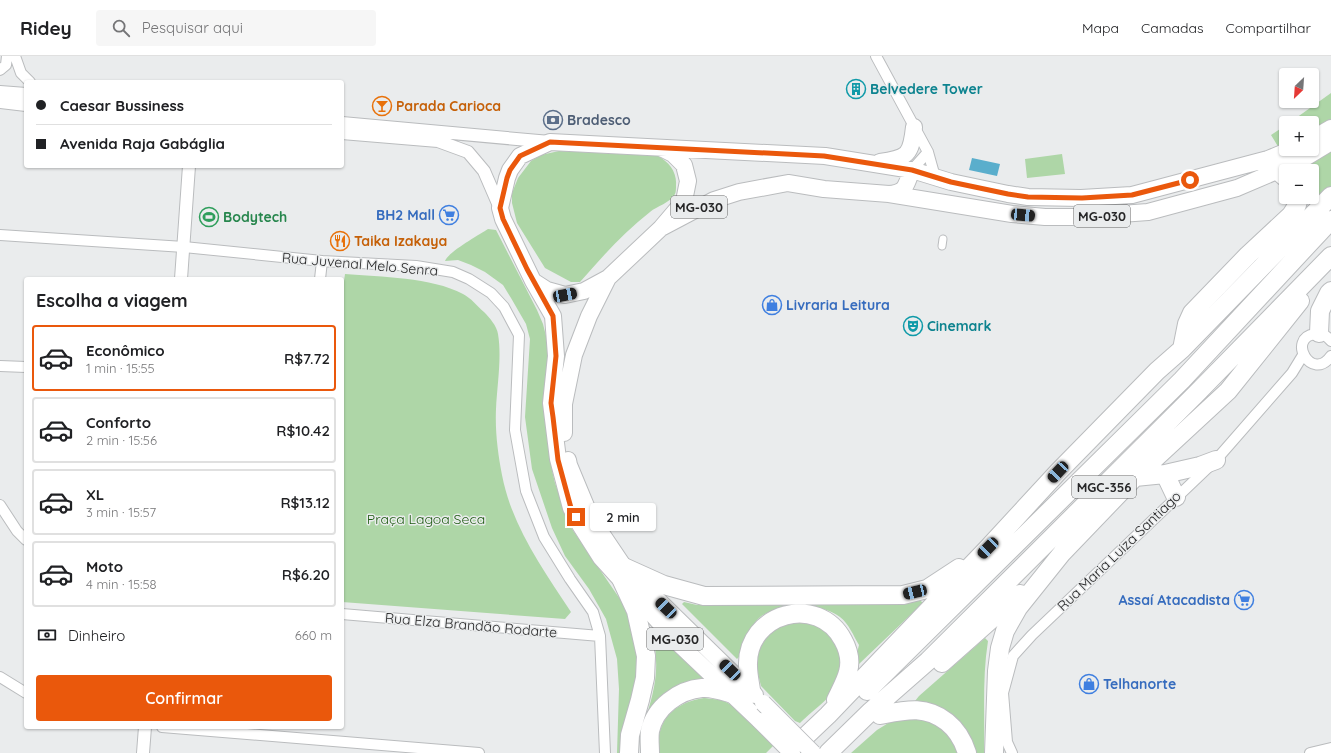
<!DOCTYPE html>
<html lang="pt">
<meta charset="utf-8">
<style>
:root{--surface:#fff;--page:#f6f6f6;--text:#202124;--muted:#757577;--line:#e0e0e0;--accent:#ea580c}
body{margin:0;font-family:Quicksand,sans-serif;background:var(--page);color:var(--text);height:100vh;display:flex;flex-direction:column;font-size:15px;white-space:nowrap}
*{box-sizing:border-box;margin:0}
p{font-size:13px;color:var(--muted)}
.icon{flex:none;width:22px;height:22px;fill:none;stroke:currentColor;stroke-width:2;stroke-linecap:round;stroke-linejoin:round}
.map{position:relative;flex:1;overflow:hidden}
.sheet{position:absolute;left:24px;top:221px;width:320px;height:452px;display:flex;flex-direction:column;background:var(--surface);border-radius:4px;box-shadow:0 1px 3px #0004}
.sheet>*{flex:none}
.guide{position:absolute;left:24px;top:24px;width:320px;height:88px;border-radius:4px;box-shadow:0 1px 3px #0004;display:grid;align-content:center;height:88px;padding:0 12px;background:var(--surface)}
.needle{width:26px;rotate:205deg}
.controls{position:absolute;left:1279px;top:12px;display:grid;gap:8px}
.controls a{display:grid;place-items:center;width:40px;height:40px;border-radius:4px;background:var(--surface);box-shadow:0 1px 3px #0004;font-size:20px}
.end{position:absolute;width:18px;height:18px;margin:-9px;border:5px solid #ea580c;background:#fff;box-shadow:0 0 0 2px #fff}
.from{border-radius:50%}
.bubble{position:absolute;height:28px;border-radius:4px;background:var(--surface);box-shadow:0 1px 3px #0004;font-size:13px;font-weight:600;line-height:28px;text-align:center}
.car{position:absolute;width:12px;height:24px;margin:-12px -6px;border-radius:5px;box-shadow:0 0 3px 1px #0007;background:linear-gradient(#222 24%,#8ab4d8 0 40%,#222 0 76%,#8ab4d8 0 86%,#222 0)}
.guide b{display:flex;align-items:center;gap:14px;height:38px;font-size:15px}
.guide b+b{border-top:1px solid var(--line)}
.guide i{width:10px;height:10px;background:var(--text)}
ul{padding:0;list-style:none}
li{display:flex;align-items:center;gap:12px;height:66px;margin:0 8px 6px;padding:0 4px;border:2px solid var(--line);border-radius:4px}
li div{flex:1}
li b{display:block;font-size:15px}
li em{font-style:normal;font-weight:600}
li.current{border-color:var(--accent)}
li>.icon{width:36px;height:36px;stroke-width:1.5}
h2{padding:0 12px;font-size:18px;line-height:48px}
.pay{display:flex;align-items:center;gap:10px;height:44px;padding:0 12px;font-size:15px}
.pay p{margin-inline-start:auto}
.action{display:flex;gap:8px;margin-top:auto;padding:8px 12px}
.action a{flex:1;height:46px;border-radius:4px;background:var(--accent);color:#fff;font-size:16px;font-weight:600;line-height:46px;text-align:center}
header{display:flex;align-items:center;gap:24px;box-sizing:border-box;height:56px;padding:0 20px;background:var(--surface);border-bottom:1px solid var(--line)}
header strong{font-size:19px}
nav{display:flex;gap:22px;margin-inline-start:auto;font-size:14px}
.search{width:280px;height:36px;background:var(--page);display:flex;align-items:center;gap:10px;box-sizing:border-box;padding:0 14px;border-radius:4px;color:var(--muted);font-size:15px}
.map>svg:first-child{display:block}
</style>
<header>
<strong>Ridey</strong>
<div class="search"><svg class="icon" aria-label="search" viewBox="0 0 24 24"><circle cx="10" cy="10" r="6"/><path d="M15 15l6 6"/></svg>Pesquisar aqui</div>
<nav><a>Mapa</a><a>Camadas</a><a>Compartilhar</a></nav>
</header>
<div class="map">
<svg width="1331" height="697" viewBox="0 0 1331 697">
<rect width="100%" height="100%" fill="#eaeced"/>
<path fill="#aed6a7" d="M1331,37V174L1310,141H1312V115H1293L1271,79L1286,69V93H1312V67H1289Z
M559,95L658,100C669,106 677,116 676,129C676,132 676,136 675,138C670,147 657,150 650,156C624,176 602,201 580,226H571L545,212L517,167L512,147V137L518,122L531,105L541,99Z
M1062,98L1065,118L1027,122L1025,103Z
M488,173L496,174L537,254L543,268L548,288L546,367L552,414L555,427L570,470L622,546L635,576L639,605L626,697H617L619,633L617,603L606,563L589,533L565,500L552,472L532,413L525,361L530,283L526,268L511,242L503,229L485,216L471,209L458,204L445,205C448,196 479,179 488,173Z
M345,218C381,221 431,221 463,238C471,242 477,250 484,256C489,261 497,270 498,278C502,301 497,330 496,353C495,376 498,398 502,419C512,471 543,513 571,556L565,563L342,546V239Z
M920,544L923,547L859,608L855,605L859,589C853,579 849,568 840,561C821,546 775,546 758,563C747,575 747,594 737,603L682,548L684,546L697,549L880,547Z
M802,566C809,568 818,570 825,575C843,590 845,618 832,637C826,645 808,659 800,667L795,665L761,630L757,614V601L760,592L768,579L779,570L790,567Z
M654,572L708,622L684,630L641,697C639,674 650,654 654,631C658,611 656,593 652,573Z
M985,582L988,585C982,622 985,660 984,697H976C968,667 946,647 915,645L919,640Z
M704,642C711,643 720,643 726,646C741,653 762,677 773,690L766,697H658C656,664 673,647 704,642Z
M911,662L933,664L950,678L959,697H851L877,674L890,666Z"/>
<path fill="#5aaecc" d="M972,102L1000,108L997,120L969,114Z"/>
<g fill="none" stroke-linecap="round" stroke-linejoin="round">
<g stroke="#babcbe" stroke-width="9">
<path id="pedestrian" d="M942,190L943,183"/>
</g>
<g stroke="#babcbe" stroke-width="12">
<path id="minor" d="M15,0L21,17L30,26
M876,0L928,96L935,121
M0,14L6,9L7,0
M912,114L928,96
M0,179L184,191L322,205L416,210L453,216L469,223L491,237L504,251L519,279L515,374L526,435L544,481L570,523L593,556L600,580L605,697
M320,223L322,205
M1331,285C1327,280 1322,276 1315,278C1286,282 1312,327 1331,300
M0,310L26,311
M0,449L17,475L26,484
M342,558L600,580
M0,621L26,637
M162,671L479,697
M1012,697L1007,686L1003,637L1013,600L1032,579L1216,404L1292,317L1303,299
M1310,697L1331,692"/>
</g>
<g stroke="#babcbe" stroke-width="14">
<path id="tertiary" d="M0,36L26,38
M0,46L26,49
M342,67L550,86
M342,77L438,85L468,96L484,115L500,152
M181,223L189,110
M143,697L145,671"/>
</g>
<g stroke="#babcbe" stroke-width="18">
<path id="trunk" d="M1312,83L1331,72
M880,106C908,102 911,99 914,71
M889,138C907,136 905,130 912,114
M661,172L714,144L739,136L788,127L824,133L889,138L1012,158L1045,161H1080L1148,156L1237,132L1300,105L1331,86
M533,225L547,234L565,239L584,235L608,222L661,172L684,145L688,125L684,109L673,98L661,92
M564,377V348L574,299L589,260L608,222
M568,404L569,409L591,462L624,511L755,639
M760,665L678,587L601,502L580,469L571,452L558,403L551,347L556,300L553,260L533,225L503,163L500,152L507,122L510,114L520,100L550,86L825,100L912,114L951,126L1008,138L1028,141L1081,142L1132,139L1268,103L1292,93"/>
</g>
<g stroke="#babcbe" stroke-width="20">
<path id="motorway" d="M1278,115L1286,122
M1319,277L1320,255L1329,237L1331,235
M1182,293L1187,268L1192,257L1248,199L1291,159C1295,153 1299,148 1298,141
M1165,418L1200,410L1216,404
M1135,421L1165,418L1176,441
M624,511L664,529L704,540L903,539L927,533L959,512
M622,525L636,555L646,600L645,622L640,644L630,679L629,697
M942,607L1020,538
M751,634C750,627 748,618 748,610C746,557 818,537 843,584C848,593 851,605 848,616C846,625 840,635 836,644
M867,635L1182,324L1331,164
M880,659C906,654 925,649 947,666C957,674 963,684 967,697
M789,696L828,659L988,492L1058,416L1157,315L1182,293L1331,140
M650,697C650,690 649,682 650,675C655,651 679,634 702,632C712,631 723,635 733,638
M828,697L871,655L928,605L1195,339L1331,200
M994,697L997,615L1000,592L1005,575L1018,552L1062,497L1135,421L1228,335L1300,245"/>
</g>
<use href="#pedestrian" stroke="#fff" stroke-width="7"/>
<use href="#minor" stroke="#fff" stroke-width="10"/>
<use href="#tertiary" stroke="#fff" stroke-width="12"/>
<use href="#trunk" stroke="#fff" stroke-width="16"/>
<use href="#motorway" stroke="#fff" stroke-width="18"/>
<g stroke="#babcbe" stroke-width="18" stroke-linecap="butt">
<path id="trunk-bridge" d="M763,647L813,697
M760,665L792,697"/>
</g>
<use href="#trunk-bridge" stroke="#fff" stroke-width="16"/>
</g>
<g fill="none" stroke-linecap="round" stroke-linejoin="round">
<path stroke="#ea580c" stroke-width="5" d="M576,461L571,452L558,404L553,361L551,347L556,300L553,260L527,213L503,163L500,152L507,122L510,114L520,100L550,86L824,100L912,114L951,126L1008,138L1028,141L1082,142L1132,139L1190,124"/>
</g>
<defs>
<g id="building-ring" transform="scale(1)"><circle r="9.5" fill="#eaeced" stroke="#0f9aa8" stroke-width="1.5"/><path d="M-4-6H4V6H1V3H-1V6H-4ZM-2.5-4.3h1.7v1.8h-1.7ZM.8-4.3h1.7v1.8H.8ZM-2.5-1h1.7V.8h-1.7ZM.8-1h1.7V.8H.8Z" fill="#0f9aa8"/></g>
<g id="bar-ring" transform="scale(1)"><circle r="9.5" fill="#eaeced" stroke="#e8710a" stroke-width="1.5"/><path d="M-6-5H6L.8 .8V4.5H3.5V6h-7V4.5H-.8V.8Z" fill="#e8710a"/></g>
<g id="bank-ring" transform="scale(1)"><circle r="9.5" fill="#eaeced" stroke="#5c6f8a" stroke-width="1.5"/><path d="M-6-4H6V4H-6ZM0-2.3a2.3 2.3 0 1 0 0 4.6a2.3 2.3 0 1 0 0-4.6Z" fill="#5c6f8a"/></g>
<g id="supermarket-ring" transform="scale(1)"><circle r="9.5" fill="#eaeced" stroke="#3f7fe0" stroke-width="1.5"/><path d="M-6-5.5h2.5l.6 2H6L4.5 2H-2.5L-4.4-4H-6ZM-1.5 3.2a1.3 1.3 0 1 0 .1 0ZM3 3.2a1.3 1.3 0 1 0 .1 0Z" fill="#3f7fe0"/></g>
<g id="stadium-ring" transform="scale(1)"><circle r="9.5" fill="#eaeced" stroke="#2e9e5b" stroke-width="1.5"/><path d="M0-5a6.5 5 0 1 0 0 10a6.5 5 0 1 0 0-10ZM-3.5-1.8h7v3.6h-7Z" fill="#2e9e5b"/></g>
<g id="restaurant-ring" transform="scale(1)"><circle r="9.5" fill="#eaeced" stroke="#e8710a" stroke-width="1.5"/><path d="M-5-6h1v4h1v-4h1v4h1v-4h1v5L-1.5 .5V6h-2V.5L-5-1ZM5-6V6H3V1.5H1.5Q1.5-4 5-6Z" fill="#e8710a"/></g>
<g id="shop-ring" transform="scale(1)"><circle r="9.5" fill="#eaeced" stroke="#3f7fe0" stroke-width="1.5"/><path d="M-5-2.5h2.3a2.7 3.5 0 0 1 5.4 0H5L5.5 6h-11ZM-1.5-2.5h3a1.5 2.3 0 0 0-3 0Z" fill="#3f7fe0"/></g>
<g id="theatre-ring" transform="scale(1)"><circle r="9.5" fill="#eaeced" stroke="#0f9aa8" stroke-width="1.5"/><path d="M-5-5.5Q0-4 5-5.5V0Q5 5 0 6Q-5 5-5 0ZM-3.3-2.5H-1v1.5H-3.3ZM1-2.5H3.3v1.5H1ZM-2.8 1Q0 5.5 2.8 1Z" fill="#0f9aa8"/></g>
</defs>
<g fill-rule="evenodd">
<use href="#building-ring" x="856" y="33"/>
<use href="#bar-ring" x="382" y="50"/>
<use href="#bank-ring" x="553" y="64"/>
<use href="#supermarket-ring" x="449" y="159"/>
<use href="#stadium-ring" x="209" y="161"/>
<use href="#restaurant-ring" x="340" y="185"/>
<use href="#shop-ring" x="772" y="249"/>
<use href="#theatre-ring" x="913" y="270"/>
<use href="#supermarket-ring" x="1244" y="544"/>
<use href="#shop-ring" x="1089" y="628"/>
</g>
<g text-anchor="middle" stroke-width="3" stroke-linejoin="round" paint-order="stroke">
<g fill="#eaeced" stroke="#626263" stroke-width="1">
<rect x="671" y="140" width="56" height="22" rx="3"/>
<rect x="1074" y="149" width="56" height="22" rx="3"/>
<rect x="1072" y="420" width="64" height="22" rx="3"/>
<rect x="647" y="572" width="56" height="22" rx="3"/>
</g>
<g font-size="13" font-weight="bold" fill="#272728">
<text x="699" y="156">MG-030</text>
<text x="1102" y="165">MG-030</text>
<text x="1104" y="436">MGC-356</text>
<text x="675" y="588">MG-030</text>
</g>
<g font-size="14" font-weight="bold" fill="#0d838f" stroke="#eaeced" text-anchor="start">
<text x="870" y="38">Belvedere Tower</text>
<text x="927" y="275">Cinemark</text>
</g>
<g font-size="14" font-weight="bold" fill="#c56008" stroke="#eaeced" text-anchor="start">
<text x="396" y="55">Parada Carioca</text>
<text x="354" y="190">Taika Izakaya</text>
</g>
<g font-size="14" font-weight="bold" fill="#4e5e75" stroke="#eaeced" text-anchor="start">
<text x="567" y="69">Bradesco</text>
</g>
<g font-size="14" font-weight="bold" fill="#366cbe" stroke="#eaeced" text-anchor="end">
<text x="435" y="164">BH2 Mall</text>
<text x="786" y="254" text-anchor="start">Livraria Leitura</text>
<text x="1230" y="549">Assaí Atacadista</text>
<text x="1103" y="633" text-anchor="start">Telhanorte</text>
</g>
<g font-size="14" font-weight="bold" fill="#27864d" stroke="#eaeced" text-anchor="start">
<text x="223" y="166">Bodytech</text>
</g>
<g font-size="14" fill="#272728" stroke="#eaeced">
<text transform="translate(360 208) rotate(5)" y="5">Rua Juvenal Melo Senra</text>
<text transform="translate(1119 495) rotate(-44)" y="5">Rua Maria Luiza Santiago</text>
<text transform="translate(471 569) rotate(5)" y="5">Rua Elza Brandão Rodarte</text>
</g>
<g font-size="14" fill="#1e5b12" stroke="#eaeced">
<text x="426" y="468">Praça Lagoa Seca</text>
</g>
</g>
</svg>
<div class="controls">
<a><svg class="needle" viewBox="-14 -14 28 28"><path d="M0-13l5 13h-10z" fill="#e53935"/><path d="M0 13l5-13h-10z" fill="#757577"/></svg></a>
<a>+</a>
<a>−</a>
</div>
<i class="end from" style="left:1190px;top:124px"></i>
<i class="end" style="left:576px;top:461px"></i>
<div class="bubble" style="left:590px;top:447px;width:66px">2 min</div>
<i class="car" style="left:1023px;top:159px;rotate:95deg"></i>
<i class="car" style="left:565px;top:239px;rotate:79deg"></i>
<i class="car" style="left:1058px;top:416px;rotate:223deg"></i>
<i class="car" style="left:988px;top:492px;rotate:224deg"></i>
<i class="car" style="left:915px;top:536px;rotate:257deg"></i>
<i class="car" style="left:666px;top:552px;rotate:314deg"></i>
<i class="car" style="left:730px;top:614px;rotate:314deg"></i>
<div class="guide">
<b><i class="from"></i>Caesar Bussiness</b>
<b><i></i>Avenida Raja Gabáglia</b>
</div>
<section class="sheet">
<h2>Escolha a viagem</h2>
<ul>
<li class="current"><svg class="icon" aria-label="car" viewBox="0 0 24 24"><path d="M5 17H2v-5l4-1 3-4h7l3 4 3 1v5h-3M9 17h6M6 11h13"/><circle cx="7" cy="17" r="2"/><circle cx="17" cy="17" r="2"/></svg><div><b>Econômico</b><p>1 min · 15:55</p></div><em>R$7.72</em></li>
<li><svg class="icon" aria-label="car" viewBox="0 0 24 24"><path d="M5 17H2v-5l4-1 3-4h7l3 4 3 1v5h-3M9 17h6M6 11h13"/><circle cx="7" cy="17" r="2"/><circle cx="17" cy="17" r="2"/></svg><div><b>Conforto</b><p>2 min · 15:56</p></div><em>R$10.42</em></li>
<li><svg class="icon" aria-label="car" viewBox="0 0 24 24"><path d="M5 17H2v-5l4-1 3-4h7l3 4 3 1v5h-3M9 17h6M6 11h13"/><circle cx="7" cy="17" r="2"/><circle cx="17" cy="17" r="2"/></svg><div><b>XL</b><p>3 min · 15:57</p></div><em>R$13.12</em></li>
<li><svg class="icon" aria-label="car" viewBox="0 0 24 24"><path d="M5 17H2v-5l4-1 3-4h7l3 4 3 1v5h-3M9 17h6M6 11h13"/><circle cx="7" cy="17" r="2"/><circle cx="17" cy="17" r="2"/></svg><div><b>Moto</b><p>4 min · 15:58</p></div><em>R$6.20</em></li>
</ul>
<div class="pay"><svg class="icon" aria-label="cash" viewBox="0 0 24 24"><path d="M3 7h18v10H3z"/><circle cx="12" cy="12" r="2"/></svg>Dinheiro<p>660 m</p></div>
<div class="action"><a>Confirmar</a></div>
</section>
</div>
